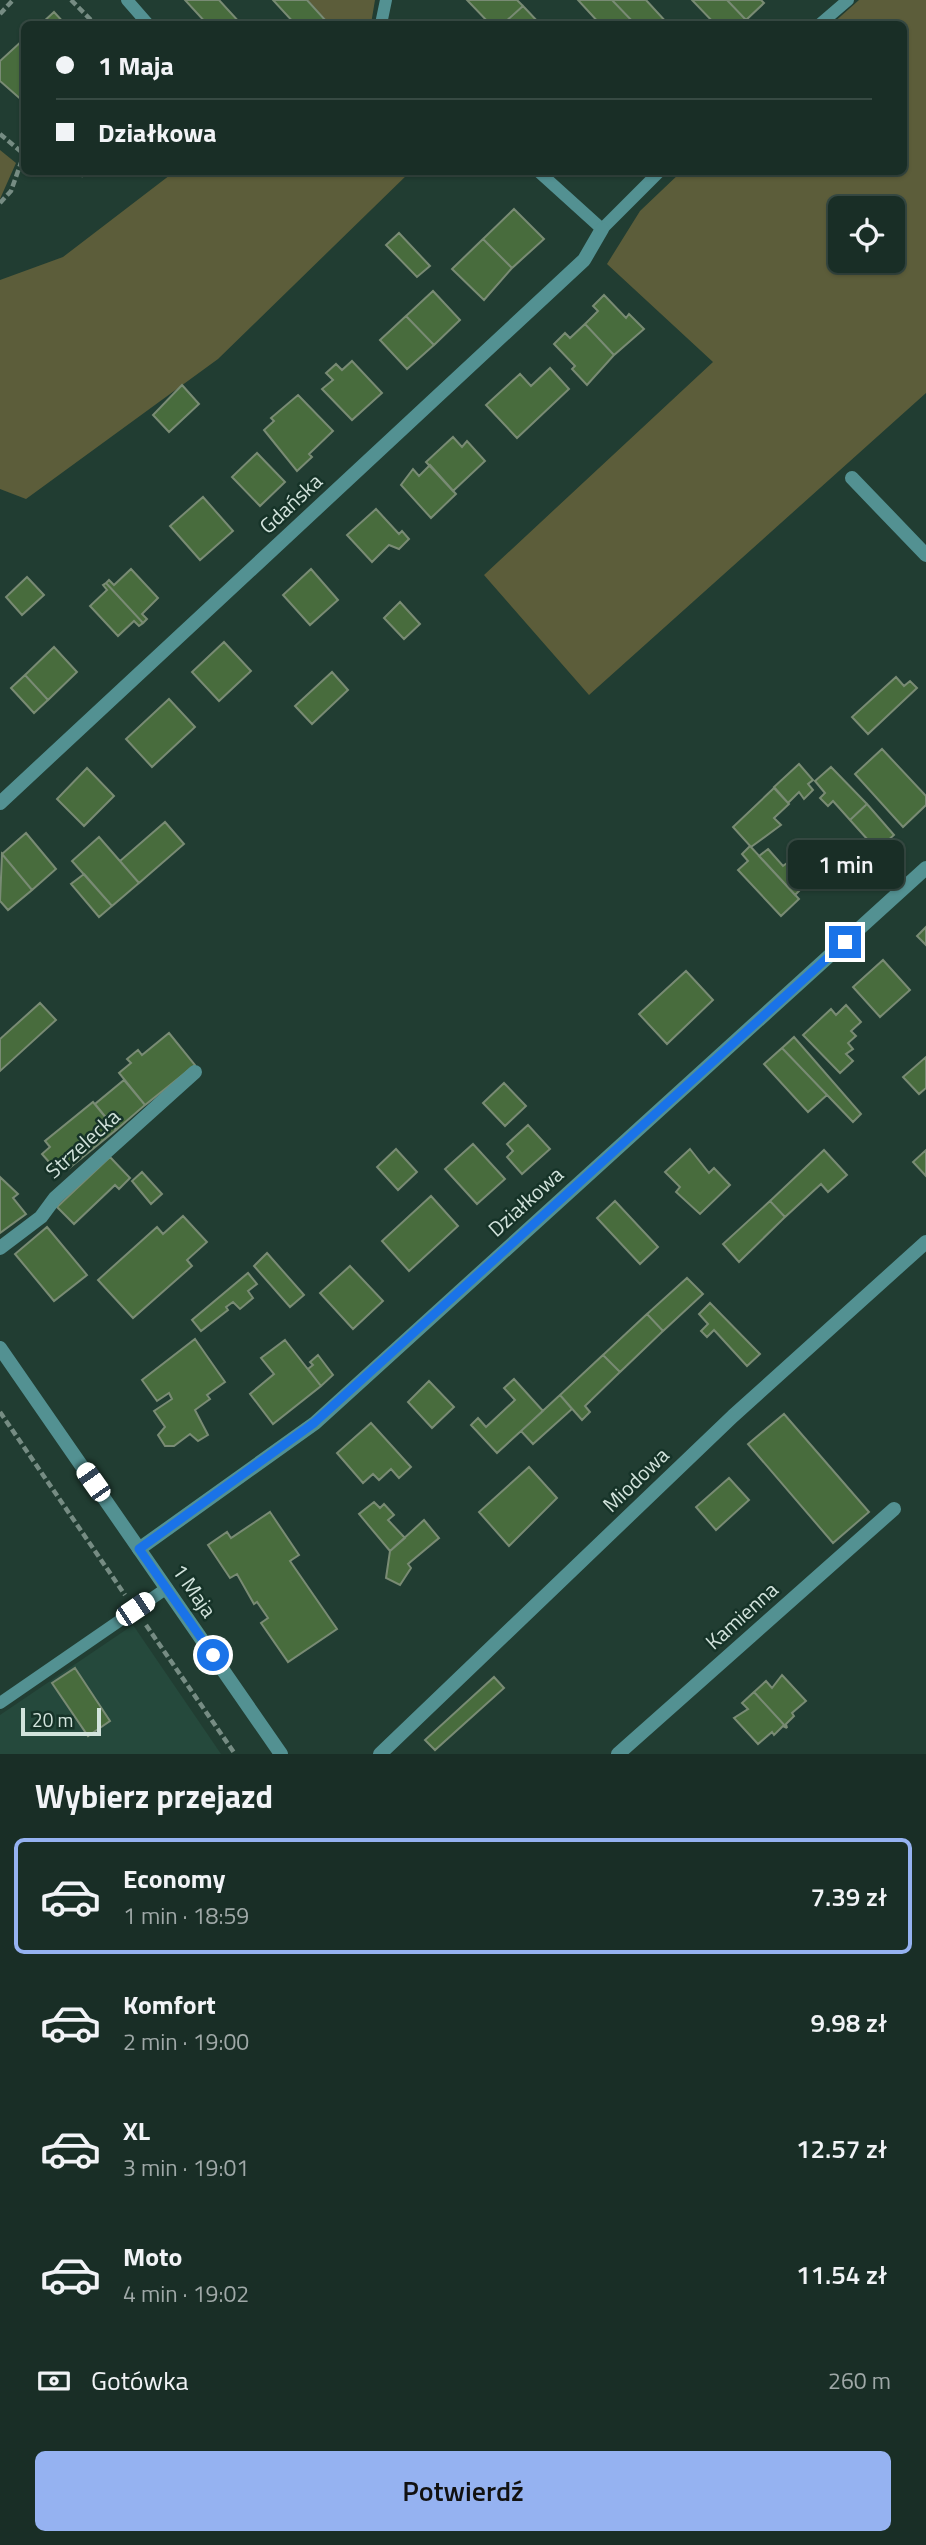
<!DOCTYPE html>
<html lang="pl">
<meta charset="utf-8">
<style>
:root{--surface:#192e26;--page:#22362e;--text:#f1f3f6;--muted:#9fa8a7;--line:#374a43;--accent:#95b2f1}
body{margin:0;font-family:"Titillium Web",sans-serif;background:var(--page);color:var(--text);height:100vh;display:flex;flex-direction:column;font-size:26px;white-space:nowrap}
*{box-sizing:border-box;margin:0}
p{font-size:23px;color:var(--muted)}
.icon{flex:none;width:38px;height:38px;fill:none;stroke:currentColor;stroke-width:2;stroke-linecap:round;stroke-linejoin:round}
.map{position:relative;height:1754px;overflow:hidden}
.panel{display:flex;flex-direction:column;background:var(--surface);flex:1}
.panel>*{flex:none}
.banner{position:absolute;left:21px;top:21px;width:886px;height:154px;border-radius:10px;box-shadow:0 2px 5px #0004,0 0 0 2px var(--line);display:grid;align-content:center;height:154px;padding:0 35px;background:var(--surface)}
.controls{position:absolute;left:828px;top:196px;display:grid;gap:14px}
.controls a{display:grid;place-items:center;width:77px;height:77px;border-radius:10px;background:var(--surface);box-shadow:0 2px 5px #0004,0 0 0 2px var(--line);font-size:35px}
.scale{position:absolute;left:21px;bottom:18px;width:80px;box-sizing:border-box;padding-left:7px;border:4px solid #d2e3dc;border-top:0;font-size:19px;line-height:24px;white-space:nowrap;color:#d2e3dc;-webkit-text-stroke:5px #163328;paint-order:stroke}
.end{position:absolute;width:32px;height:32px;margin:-16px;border:9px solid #1a73e8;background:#fff;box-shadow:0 0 0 4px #fff}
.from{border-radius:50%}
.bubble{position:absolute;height:49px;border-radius:10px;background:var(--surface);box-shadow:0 2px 5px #0004,0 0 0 2px var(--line);font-size:23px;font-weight:600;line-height:49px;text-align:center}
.car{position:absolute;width:21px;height:42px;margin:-21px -10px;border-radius:9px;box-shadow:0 0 5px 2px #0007;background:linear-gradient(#fff 24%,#345 0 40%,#fff 0 76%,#345 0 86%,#fff 0)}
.banner b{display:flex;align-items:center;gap:24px;height:66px;font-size:26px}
.banner b+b{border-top:2px solid var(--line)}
.banner i{width:18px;height:18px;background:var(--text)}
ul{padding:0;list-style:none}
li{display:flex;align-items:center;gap:21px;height:116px;margin:0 14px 10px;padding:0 21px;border:4px solid transparent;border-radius:10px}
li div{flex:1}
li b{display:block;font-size:26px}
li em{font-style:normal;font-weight:600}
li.current{border-color:var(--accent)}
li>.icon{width:63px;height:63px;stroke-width:1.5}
h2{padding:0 35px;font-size:32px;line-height:84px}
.pay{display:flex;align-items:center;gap:18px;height:77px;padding:0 35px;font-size:26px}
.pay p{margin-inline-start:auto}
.action{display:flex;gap:14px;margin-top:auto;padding:14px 35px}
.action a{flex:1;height:80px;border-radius:10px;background:var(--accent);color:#111;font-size:28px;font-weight:600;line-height:80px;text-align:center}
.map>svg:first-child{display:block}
</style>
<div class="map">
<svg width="926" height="1754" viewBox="0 0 926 1754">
<rect width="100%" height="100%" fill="#213d32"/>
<path fill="#25493c" d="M133,1625L221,1754H0V1715Z"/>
<path fill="#5c5d3a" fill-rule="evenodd" d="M308,0H375L371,24H325L327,21Z
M859,0H926V393L589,695L484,575L713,362L607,264L640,211L681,172H903V24H832ZM892,208V261H840V208Z
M0,150L16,163L0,199Z
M174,172H410L218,359L26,499L0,489V280L63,257Z"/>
<path fill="#486c3d" stroke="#798b74" stroke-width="2" d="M185,0H219L241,24H207Z
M273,0H307L327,22L324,24H295Z
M467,0H517L523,6L503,24H490Z
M578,0H612L635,24H600Z
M612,0H646L668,24H635Z
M692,0H727L746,20L741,24H715Z
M727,0H761L764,3L746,20Z
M523,6L540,24H503Z
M54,12L65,24H41Z
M24,39V102L0,81V61Z
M514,209L544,239L512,268L483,239Z
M399,233L430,266L417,277L386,245Z
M483,239L512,268L484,300L452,269Z
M433,291L460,320L434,345L406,316Z
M604,295L626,318L629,314L644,329L614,355L585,324L598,311L593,306Z
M406,316L434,345L407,369L380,340Z
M585,324L614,355L587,385L572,369L575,366L554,344L565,333L570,338Z
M352,361L382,393L352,420L322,389L333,380L326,373L336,364L342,370Z
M550,368L569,389L517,438L486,405L520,374L531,386Z
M182,385L199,404L169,432L153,415Z
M298,395L333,431L309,454L312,457L297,471L264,430L274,421L271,418Z
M453,437L462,447L467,441L485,461L453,491L426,462Z
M257,453L285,482L260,506L232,477Z
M430,465L456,494L431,518L401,485L413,469L419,476Z
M203,497L233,531L200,560L170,526Z
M376,509L399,534L402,531L409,539L399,549L389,545L372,562L347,535Z
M131,569L158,598L142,614L147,619L143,623L106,583L109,580L114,585Z
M311,569L338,600L310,625L283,595Z
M27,577L44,595L22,615L6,597Z
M106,583L143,623L139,626L134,621L118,636L90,606L107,590L103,585Z
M400,602L420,624L404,639L384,618Z
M224,642L251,671L219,701L192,672Z
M54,647L77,672L48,700L25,675Z
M332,672L348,690L312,724L295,706Z
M25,675L48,700L34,713L11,688Z
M896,677L904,686L910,681L917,688L868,734L852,717Z
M169,699L195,727L152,767L126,739Z
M882,749L926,796V805L903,827L855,774Z
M799,764L813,780L808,784L813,790L804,799L799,792L788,803L774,787Z
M831,767L867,804L850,820L833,801L828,806L820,798L825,793L815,781Z
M87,768L114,796L84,826L57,799Z
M774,788L789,804L774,818L781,825L751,847L733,827Z
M867,804L894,835L877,850L850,820Z
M165,822L184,844L139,883L120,861Z
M26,833L56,869L32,890L2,854Z
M99,837L139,883L112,906L72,861Z
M750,846L799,899L781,916L738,870L748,861L742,854Z
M768,849L783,866L787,863L806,884L795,895L759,856Z
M2,854L32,890L8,910L0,901Z
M84,874L112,906L99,917L71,884Z
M926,927V945L917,936Z
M883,960L910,990L880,1017L853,987Z
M686,971L713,1000L667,1044L639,1014Z
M40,1003L56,1020L0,1071V1039Z
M846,1005L861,1022L851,1031L856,1036L848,1043L853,1049L846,1054L853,1061L840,1073L803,1035L831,1009L836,1015Z
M169,1033L195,1065L145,1105L119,1073L131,1063L127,1059L138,1050L142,1055Z
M794,1037L861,1114L853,1122L782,1048Z
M782,1048L827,1095L808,1112L764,1064Z
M926,1057V1088L919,1094L903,1077Z
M124,1080L145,1105L116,1130L95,1104Z
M504,1083L526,1106L505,1126L483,1103Z
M93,1102L116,1130L68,1169L63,1163L56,1170L42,1154L50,1147L45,1141Z
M528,1125L550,1149L522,1174L507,1157L513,1151L507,1144Z
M473,1144L505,1179L477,1204L445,1169Z
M396,1149L417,1172L398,1190L377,1167Z
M690,1149L709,1173L714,1168L730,1185L700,1214L676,1192L680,1187L665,1172Z
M824,1150L847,1175L828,1192L821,1184L785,1217L770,1201Z
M926,1150V1176L913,1162Z
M110,1157L130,1178L119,1189L115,1185L74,1224L57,1207Z
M142,1172L162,1194L151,1204L132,1181Z
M0,1177L18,1194L13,1198L26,1214L0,1233Z
M431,1196L458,1226L409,1271L382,1241Z
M615,1201L658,1247L640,1264L597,1218Z
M770,1201L785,1217L739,1262L723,1244Z
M183,1216L207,1242L187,1260L192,1266L133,1318L98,1280L157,1227L163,1234Z
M47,1227L87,1275L54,1301L15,1254Z
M267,1253L304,1295L290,1307L254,1266Z
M350,1266L383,1301L353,1329L320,1293Z
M248,1273L257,1284L248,1291L253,1298L240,1309L233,1302L226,1307L228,1310L201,1331L192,1320Z
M687,1278L703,1294L663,1331L647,1314Z
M710,1303L760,1354L747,1366L714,1330L707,1337L701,1331L708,1324L699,1314Z
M647,1314L663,1331L620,1372L603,1355Z
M195,1339L225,1382L207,1395L210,1399L195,1410L208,1435L198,1441L190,1434L174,1446H165L158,1435L165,1427L154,1411L172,1399L169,1393L157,1401L142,1380Z
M285,1340L321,1386L273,1424L250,1394L274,1374L261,1358Z
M318,1355L333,1375L321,1386L308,1369L313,1365L310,1362Z
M603,1355L620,1372L585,1406L590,1412L582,1420L560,1395Z
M514,1379L543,1411L497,1453L471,1425L478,1418L486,1427L515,1400L504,1388Z
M429,1381L454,1407L432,1428L408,1402Z
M560,1395L572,1409L533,1444L521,1431Z
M784,1414L869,1512L833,1543L748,1444Z
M371,1423L411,1467L399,1478L391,1469L379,1480L373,1474L363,1483L337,1453Z
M529,1467L557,1498L509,1546L479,1512Z
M729,1478L749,1500L716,1530L696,1507Z
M374,1502L380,1508L384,1504L394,1515L388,1520L405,1538L390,1551L359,1514Z
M270,1512L299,1555L290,1561L337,1629L288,1662L261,1623L268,1618L257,1602L254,1604L237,1574L230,1578L208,1545L227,1532L231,1538Z
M424,1520L439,1538L408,1564L411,1568L400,1585L386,1578L390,1551Z
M75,1668L110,1721L88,1736L52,1683Z
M782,1675L806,1701L792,1713L794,1716L786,1724L787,1728L754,1692L766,1681L772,1688Z
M494,1677L504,1688L435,1750L425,1740Z
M754,1692L787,1728L783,1726L774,1735L772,1732L758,1744L734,1718L748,1709L742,1703Z"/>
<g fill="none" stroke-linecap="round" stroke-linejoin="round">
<path stroke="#768c83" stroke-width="4.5" stroke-dasharray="7 3.5" stroke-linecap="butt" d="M71,0L95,24
M0,14L13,0
M0,134L24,154
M79,172L82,175L87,172
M0,203L11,191L24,154
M0,1412L125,1595
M146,1625L235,1754"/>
<path stroke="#539192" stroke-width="12" d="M127,0L148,24
M381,24L386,0
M820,24L848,0
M539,172L602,229L659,172
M0,1703L167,1588"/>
<path stroke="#539192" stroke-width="14" d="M852,478L926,555
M0,803L584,260L602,229
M0,1248L41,1217L55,1198L195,1072
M139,1549L315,1423L926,868
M380,1754L733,1416L926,1242
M618,1754L894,1509"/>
<path stroke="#539192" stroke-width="14" d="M0,1348L281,1754"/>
</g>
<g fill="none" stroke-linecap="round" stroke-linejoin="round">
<path stroke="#1a73e8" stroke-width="9" d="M213,1655L139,1549L314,1423L845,942"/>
</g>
<g text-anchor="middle" stroke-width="5" stroke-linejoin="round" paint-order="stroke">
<g font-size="21" fill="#d2e3dc" stroke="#163328">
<text transform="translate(291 504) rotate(-43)" y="7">Gdańska</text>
<text transform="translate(83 1144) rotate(-42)" y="7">Strzelecka</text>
<text transform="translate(526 1202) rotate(-42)" y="7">Działkowa</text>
<text transform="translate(636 1480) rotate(-44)" y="7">Miodowa</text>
<text transform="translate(194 1591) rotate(55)" y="7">1 Maja</text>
<text transform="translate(742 1616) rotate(-42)" y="7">Kamienna</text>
</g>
</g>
</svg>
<div class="controls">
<a><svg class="icon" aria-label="locate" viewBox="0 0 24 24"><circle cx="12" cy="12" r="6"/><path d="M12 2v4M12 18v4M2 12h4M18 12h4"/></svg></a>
</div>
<div class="scale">20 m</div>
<i class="end from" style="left:213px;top:1655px"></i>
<i class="end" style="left:845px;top:942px"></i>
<div class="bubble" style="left:788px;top:840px;width:116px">1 min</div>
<i class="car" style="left:93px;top:1482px;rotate:325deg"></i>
<i class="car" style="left:135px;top:1609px;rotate:56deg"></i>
<div class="banner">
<b><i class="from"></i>1 Maja</b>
<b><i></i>Działkowa</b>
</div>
</div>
<section class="panel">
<h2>Wybierz przejazd</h2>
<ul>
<li class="current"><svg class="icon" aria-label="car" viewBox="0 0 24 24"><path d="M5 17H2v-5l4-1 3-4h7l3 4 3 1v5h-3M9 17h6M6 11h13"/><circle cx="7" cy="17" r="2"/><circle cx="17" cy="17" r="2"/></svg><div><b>Economy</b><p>1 min · 18:59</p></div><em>7.39 zł</em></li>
<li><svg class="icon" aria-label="car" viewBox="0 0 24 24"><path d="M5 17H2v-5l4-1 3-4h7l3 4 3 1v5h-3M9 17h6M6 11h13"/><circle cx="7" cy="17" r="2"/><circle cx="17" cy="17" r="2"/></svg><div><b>Komfort</b><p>2 min · 19:00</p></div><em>9.98 zł</em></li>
<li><svg class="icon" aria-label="car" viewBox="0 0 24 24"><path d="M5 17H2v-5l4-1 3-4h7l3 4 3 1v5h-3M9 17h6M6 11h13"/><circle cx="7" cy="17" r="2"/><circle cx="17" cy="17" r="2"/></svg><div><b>XL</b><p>3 min · 19:01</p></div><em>12.57 zł</em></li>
<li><svg class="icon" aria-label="car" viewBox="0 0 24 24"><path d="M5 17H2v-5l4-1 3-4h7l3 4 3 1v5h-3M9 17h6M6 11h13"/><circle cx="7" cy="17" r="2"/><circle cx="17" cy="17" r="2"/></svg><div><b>Moto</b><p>4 min · 19:02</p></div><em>11.54 zł</em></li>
</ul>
<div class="pay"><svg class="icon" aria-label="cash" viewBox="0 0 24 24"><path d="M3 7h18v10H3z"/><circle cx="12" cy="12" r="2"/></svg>Gotówka<p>260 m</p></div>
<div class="action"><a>Potwierdź</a></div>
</section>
